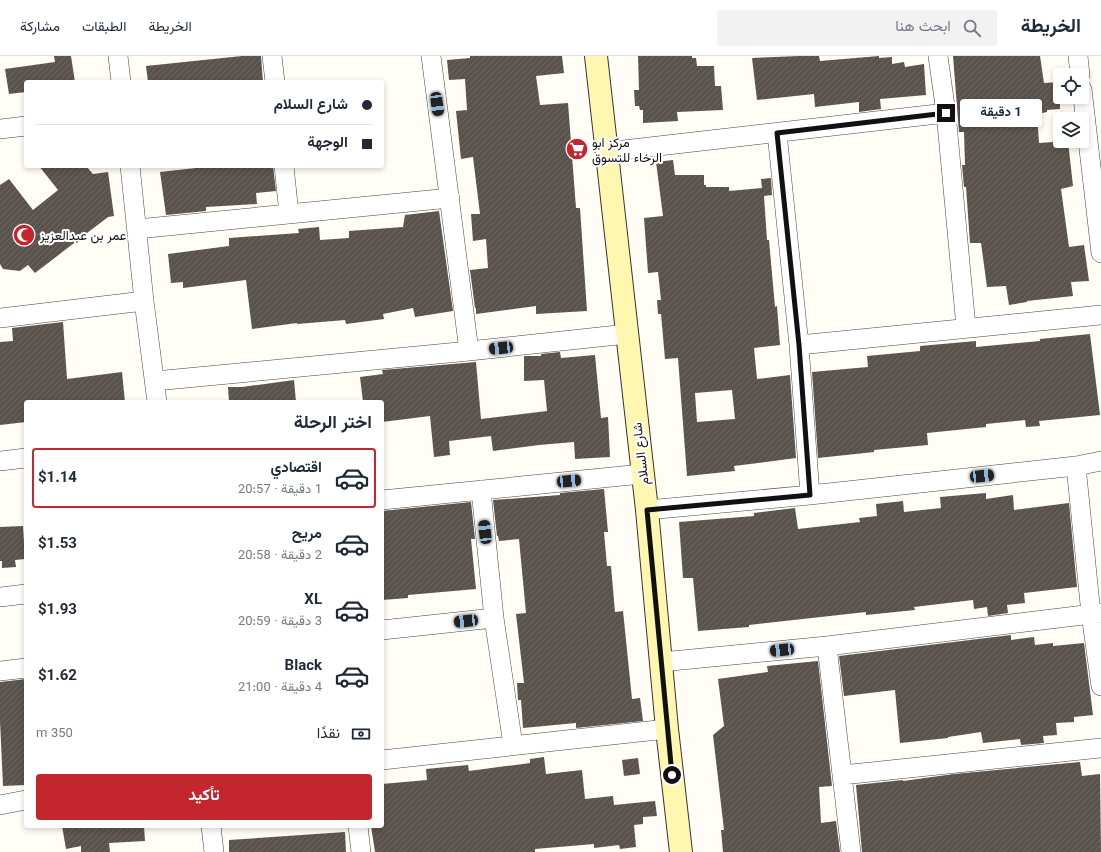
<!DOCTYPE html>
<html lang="ar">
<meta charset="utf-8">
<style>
:root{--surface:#fff;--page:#f2f2f3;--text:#1f2937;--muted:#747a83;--line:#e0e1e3;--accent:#c4262e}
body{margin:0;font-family:Georgia,Vazirmatn,serif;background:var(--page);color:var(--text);direction:rtl;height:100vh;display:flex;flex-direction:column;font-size:15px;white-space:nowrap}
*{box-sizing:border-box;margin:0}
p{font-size:13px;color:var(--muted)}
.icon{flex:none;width:22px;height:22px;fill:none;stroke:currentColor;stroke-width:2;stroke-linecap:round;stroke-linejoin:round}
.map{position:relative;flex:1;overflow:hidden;direction:ltr}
.drawer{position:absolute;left:24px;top:344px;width:360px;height:428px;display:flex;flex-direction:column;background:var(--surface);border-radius:4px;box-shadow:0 2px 6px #0003;direction:rtl}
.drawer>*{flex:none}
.guide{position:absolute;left:24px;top:24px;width:360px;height:88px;border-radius:4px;box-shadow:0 2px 6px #0003;direction:rtl;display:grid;align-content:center;height:88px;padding:0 12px;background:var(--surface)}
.controls{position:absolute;left:1053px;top:12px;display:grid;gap:8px}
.controls a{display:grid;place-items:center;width:36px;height:36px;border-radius:4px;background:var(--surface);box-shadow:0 2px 6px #0003;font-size:20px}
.end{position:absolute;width:18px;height:18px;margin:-9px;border:5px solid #111;background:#fff;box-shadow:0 0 0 2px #fff}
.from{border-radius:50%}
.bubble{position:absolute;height:28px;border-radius:4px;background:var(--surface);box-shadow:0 2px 6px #0003;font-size:13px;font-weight:700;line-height:28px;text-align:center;direction:rtl}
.car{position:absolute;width:12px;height:24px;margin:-12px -6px;border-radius:5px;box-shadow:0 0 3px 1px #0007;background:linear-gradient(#222 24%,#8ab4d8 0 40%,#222 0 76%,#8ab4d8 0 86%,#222 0)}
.guide b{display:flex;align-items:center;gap:14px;height:38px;font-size:15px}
.guide b+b{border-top:1px solid var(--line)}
.guide i{width:10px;height:10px;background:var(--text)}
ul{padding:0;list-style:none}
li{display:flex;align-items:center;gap:12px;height:60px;margin:0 8px 6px;padding:0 4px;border:2px solid transparent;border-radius:4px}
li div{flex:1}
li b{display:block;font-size:15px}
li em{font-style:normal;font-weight:700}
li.on{border-color:var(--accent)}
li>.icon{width:36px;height:36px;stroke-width:1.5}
h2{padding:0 12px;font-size:18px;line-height:48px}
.pay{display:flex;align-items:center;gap:10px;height:44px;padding:0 12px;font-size:15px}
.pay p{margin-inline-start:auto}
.action{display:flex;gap:8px;margin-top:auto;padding:8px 12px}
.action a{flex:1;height:46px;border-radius:4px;background:var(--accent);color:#fff;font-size:16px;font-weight:700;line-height:46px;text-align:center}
header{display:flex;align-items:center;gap:24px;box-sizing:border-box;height:56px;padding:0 20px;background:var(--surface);border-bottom:1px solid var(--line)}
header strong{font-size:19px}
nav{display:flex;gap:22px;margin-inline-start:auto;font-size:14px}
.search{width:280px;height:36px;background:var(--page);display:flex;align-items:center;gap:10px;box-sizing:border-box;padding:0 14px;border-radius:4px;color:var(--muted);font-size:15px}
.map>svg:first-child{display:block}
</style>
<header>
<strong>الخريطة</strong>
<div class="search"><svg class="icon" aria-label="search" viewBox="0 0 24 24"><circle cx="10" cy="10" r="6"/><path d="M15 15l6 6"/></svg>ابحث هنا</div>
<nav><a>الخريطة</a><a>الطبقات</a><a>مشاركة</a></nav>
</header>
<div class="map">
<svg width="1101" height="796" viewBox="0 0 1101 796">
<defs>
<pattern id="building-hatch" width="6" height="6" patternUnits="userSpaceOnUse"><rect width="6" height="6" fill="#5a524d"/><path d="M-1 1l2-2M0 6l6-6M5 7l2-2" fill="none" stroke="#6d6662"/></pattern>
</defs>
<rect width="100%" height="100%" fill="#fffdf5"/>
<path fill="url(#building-hatch)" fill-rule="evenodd" d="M54,0H71L75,26H26V36L9,38L5,13L55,6Z
M242,0H261L263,26H148L146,10Z
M470,0H562L564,17L536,20L540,49L568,47L576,152H580L587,255L536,258V250L476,258V252H475L470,214L488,212L486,183L473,185L471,158H480L473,101L461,103L456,55L467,54L465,23L449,24L447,4L470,2Z
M638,0H692V2H696L697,10H714L715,30H721L723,54L677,56L678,65L643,67V54H640L639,50H635L634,34H639Z
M799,0H819L820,5L879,0V2L892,1V8L904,6L905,11L924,8L926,39L880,43L881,53L859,56V46L815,51L814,38L757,44L752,2Z
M953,0H1040L1044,27L1060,26V53L1047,54V56L1037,58L1039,87L1068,85L1073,130L1061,133L1069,191L1084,189L1089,225L1071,226L1073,240L1027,245V246L1009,249L1006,230L987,231L981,187H970L966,131H964L962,109H965L964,76H959Z
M673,104L675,119H704V129H706V131H729V135L762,132L761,123L771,122L772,139L764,140L767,184H769L775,251L777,250L780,289L754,292L757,323L790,319L796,402L734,410L735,415L687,420L678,302L665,303L661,258H658L657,244H661L658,216L648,217L644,162L663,160L656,106ZM732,334L735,363L697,366L695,337Z
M39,110H86L93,118L108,116L114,160L108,161L35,217L28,209L20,215L3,213L0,208V129L9,123L33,154L58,134Z
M214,110H273L276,135L256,137L257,148L206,151V155L166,159L160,116Z
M439,155L453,255L415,261L413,252L383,258L384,263L346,268L345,264L297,268V267L252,273L246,224L183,232V226L171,227L168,198L229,190V182L299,177L298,173L319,171L320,184L349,182V175L403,171L405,159Z
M63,266L67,323L122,316L125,346H26V366L0,369V286L13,285L12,272Z
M1090,278L1100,359L1039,365L1040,370L1026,371L1025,364L986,368V371L927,377L928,389L874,394V396L818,402L812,316L868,311L867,300L920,295V290L976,285V291L1040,285V283Z
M560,296L561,302L595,299L601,362L608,361L610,401L575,403L574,386L539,389L493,395L491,380L449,385L450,399L434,401L430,360L382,366V346H363L360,321L383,318L382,314L476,306L481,363L547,355L544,324L524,325V300H541V298Z
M294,324L296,346H229L228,331H242Z
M604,433L608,476H604L607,510H611L615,556L623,555L632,643L640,642L643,665L576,672V667L523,672L521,644H518L517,627H524L516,558L526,557L519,483L499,485L498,480H497L493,444L560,439V437Z
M986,437V443L1013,439L1014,454L1069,447L1077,531L1024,537L1025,547L1007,549L1008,557L988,560L987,551L974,553L973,544L914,551L915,554L866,559V556L749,569V571L698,575L693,522H683L679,466L754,460V457L795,452L798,473L860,466L859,462L877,460L876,448L903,445L904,456L941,452L940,441Z
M471,446L475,483H471L476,533L408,539V542L382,544V455Z
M23,470L25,503L15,504L16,511L2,512V505H0V471Z
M1011,579V584L1034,581L1035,589L1053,587V590L1084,587L1093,659L1074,661V666L1056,667L1057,679L1043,680L1044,687L1021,689L1020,683L983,687L981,676L948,681V682L900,687L895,634L844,640L839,600Z
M818,605L832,730L819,731L821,767L836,765L840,796H723L721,774H724L713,679L724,670L718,623L768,616L767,610Z
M26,623V729L3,730L0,665V626Z
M544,701L546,718L582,714L585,743L613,740L614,749L655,745L657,760L643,761V768L634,769L636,791L620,793L619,789L594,792V788L535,793V796H375L371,770H382V728L427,724L426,713L468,709L469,715L530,707V703Z
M638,702L640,718L624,720L622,704Z
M1080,706L1082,720L1100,718L1101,796H862L856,729L903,724V725L954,718Z
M62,770H79V772L144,770L145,785L109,787L110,796H81V790L66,793Z
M345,776L346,796H229V784Z"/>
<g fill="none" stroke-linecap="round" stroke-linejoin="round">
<g stroke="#444" stroke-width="20">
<path id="street" d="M118,0L121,26
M272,0L275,26
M431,0L469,295
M938,0L946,57L966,271
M1078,0L1080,19
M1082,33L1101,197
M0,73L26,70
M777,77L799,289L810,439
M606,96L946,57
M130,110L144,245L157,346
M284,110L289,158
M137,173L450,142
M0,262L144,245
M799,289L1101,259
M155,325L469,295L627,278
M0,405L26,402
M1076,410L1091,558L1101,630
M481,434L494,562L513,689
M382,444L642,418
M647,454L810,439L1076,410L1101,405
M0,541L26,538
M382,574L494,562
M827,590L851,796
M661,606L827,590L1101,557
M0,615L26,612
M382,704L667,673
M842,719L1101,692
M0,749L26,744
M211,770L214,796
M358,770L361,796"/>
</g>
<g stroke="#333" stroke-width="24">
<path id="secondary" d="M596,0L647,454L667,673L681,796"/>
</g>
<use href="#street" stroke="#fff" stroke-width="19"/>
<use href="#secondary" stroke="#fff6b0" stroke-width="22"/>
</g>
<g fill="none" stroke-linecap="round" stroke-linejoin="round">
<path stroke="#111" stroke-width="5" d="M672,719L647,454L810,439L799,289L777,77L946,57"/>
</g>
<defs>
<g id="supermarket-disc" transform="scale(1.15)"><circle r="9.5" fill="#c4262e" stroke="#fff"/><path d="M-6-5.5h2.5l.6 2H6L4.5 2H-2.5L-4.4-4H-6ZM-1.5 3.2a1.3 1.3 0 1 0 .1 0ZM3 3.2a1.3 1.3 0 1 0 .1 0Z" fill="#fff"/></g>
<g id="mosque-disc" transform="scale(1.15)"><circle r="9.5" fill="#c4262e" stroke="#fff"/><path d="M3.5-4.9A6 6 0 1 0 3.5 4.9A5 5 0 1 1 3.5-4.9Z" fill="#fff"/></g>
</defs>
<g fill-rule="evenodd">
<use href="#supermarket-disc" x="577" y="93"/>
<use href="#mosque-disc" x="24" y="179"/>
</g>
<g text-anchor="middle" stroke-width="4" stroke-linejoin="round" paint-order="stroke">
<g font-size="13" fill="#111" stroke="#fff" text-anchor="start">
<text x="592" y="91">مركز ابو<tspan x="592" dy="15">الرخاء للتسوق</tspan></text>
<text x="40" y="184">عمر بن عبدالعزيز</text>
</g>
<g font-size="13" fill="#111" stroke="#fff">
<text transform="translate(640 398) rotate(-97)" y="5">شارع السلام</text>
</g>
</g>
</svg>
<div class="controls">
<a><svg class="icon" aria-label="locate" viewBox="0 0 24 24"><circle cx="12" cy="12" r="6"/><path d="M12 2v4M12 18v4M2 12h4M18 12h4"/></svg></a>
<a><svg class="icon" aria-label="layers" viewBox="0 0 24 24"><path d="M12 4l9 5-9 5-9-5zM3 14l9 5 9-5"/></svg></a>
</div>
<i class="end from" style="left:672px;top:719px"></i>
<i class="end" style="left:946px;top:57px"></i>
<div class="bubble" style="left:960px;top:43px;width:82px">1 دقيقة</div>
<i class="car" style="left:437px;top:48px;rotate:172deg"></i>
<i class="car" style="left:501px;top:292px;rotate:264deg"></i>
<i class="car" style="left:982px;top:420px;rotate:84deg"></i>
<i class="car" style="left:569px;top:425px;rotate:85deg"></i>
<i class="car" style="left:485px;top:476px;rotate:354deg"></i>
<i class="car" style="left:466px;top:565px;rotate:264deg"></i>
<i class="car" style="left:782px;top:594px;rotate:264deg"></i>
<div class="guide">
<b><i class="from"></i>شارع السلام</b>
<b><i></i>الوجهة</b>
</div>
<section class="drawer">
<h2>اختر الرحلة</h2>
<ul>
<li class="on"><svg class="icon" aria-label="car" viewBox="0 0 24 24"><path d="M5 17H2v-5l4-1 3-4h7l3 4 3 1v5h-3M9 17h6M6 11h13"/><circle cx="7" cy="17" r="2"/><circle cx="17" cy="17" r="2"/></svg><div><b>اقتصادي</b><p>1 دقيقة · 20:57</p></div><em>$1.14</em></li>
<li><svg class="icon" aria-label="car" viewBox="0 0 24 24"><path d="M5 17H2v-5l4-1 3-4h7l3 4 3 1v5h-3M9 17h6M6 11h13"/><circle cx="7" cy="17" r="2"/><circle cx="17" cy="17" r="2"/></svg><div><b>مريح</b><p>2 دقيقة · 20:58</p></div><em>$1.53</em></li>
<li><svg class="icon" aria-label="car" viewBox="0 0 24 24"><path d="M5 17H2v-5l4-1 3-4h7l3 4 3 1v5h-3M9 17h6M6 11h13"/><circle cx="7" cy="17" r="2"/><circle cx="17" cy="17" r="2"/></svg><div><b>XL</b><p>3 دقيقة · 20:59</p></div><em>$1.93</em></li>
<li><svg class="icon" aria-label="car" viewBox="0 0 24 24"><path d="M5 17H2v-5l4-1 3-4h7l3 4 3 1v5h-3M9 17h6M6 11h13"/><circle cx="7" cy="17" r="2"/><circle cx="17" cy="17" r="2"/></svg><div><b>Black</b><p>4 دقيقة · 21:00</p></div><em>$1.62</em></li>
</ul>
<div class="pay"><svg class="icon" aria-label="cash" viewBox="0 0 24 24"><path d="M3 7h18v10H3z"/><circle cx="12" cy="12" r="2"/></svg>نقدًا<p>350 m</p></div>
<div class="action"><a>تأكيد</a></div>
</section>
</div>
